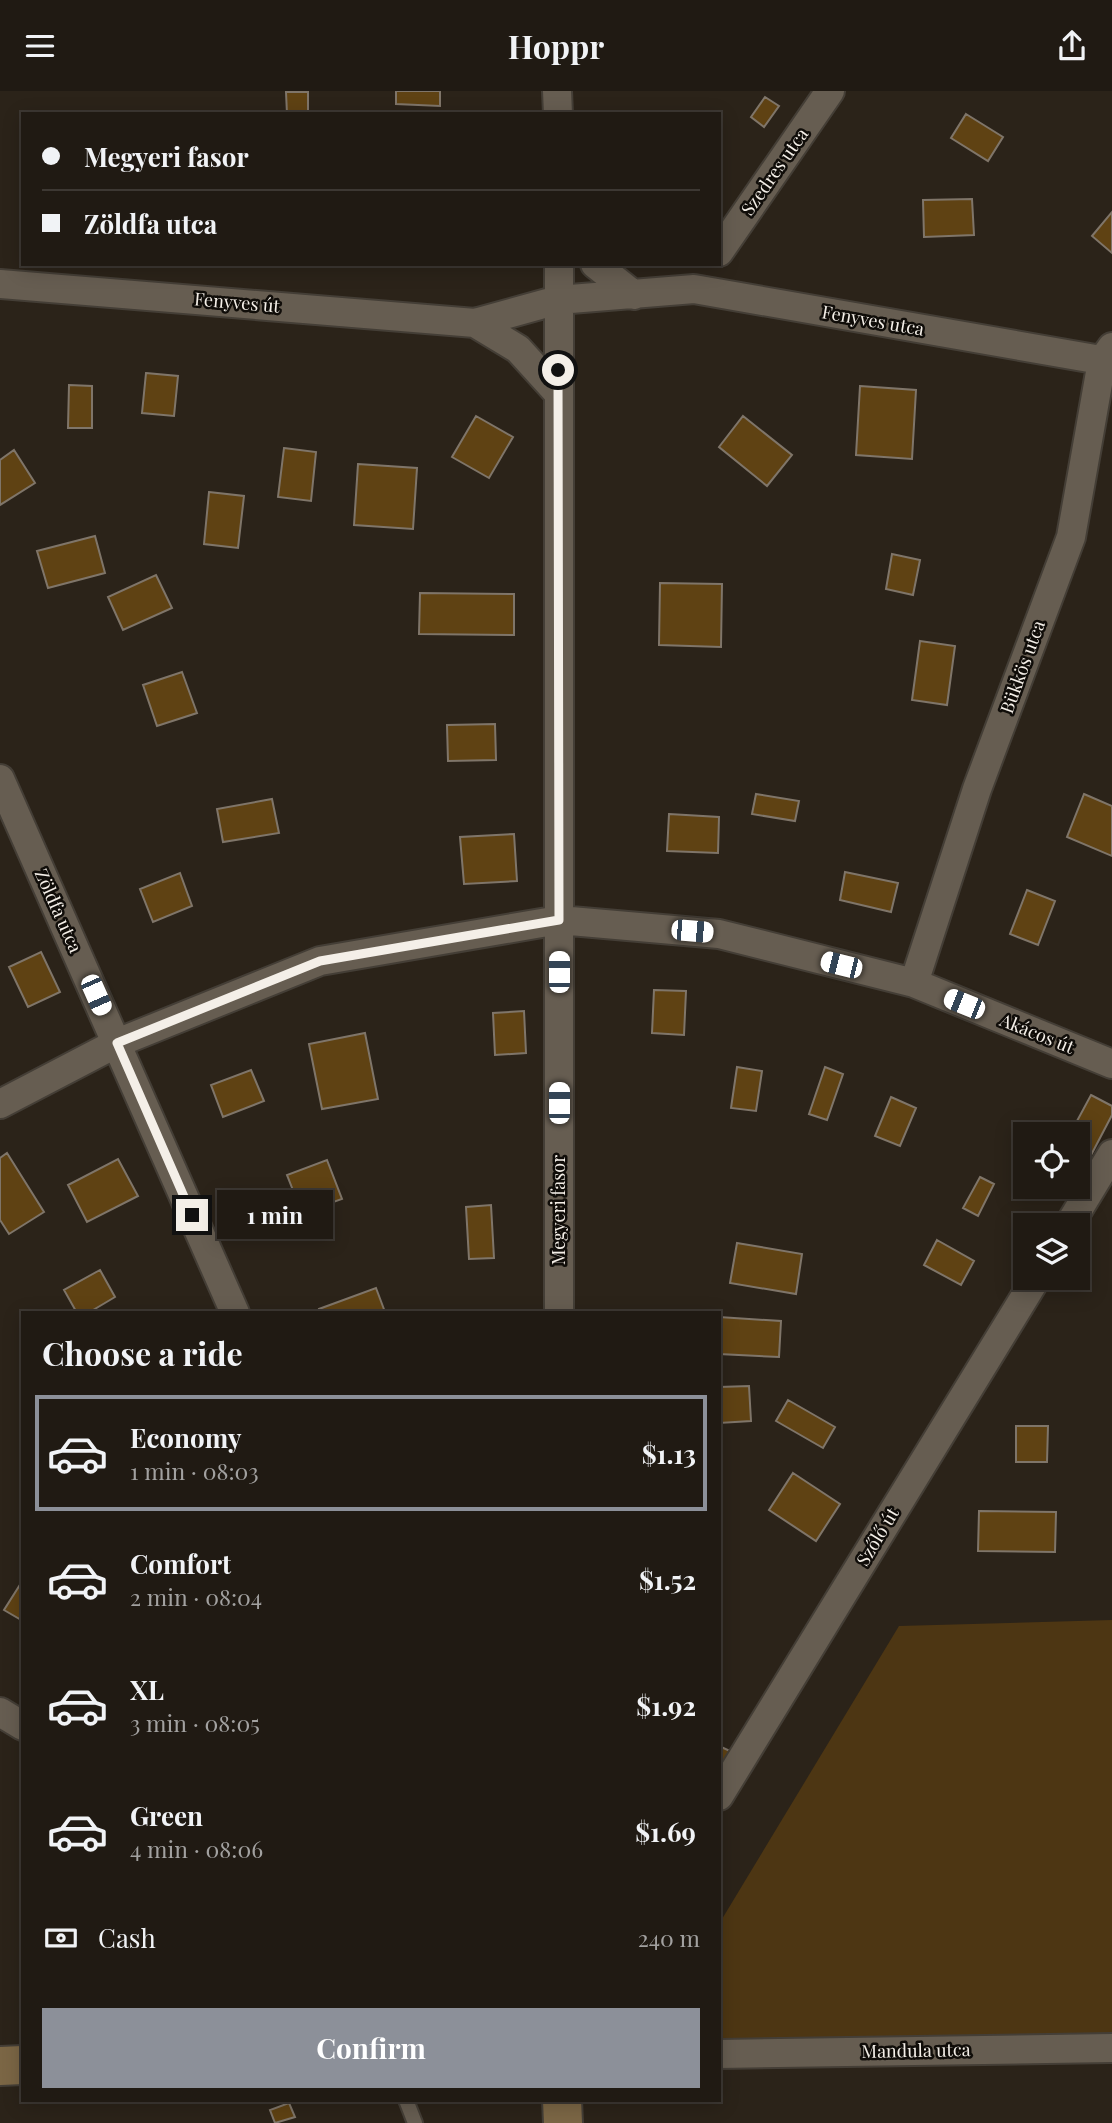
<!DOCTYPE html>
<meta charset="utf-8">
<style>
:root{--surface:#201a13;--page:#2d2721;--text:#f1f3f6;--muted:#a2a1a0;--line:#3d3833;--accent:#8c9099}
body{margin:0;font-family:"Playfair Display",serif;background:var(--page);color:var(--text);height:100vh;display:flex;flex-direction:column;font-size:26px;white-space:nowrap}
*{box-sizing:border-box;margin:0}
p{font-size:23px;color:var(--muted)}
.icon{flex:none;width:38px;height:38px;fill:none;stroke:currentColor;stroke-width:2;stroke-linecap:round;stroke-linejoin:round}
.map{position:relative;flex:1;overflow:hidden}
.panel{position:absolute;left:21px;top:1220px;width:700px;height:791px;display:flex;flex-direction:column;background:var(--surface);border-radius:0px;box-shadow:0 4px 18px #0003,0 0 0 2px var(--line)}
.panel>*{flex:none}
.hud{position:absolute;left:21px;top:21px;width:700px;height:154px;border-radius:0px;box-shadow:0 4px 18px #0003,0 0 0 2px var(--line);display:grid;align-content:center;height:154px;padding:0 21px;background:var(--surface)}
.buttons{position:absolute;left:1013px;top:1031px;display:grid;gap:14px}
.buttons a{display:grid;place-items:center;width:77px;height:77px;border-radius:0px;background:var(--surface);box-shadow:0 4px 18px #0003,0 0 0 2px var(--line);font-size:35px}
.end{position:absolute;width:32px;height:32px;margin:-16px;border:9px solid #f4efe8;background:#111;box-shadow:0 0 0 4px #111}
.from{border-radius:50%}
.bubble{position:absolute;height:49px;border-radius:0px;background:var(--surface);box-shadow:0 4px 18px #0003,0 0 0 2px var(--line);font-size:23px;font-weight:700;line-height:49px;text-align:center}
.car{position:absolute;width:21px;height:42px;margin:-21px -10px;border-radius:9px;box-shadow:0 0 5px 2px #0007;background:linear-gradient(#fff 24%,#345 0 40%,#fff 0 76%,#345 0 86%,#fff 0)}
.hud b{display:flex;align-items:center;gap:24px;height:66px;font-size:26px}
.hud b+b{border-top:2px solid var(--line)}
.hud i{width:18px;height:18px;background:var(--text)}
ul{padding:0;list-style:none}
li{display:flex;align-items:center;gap:21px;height:116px;margin:0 14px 10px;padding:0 7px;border:4px solid transparent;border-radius:0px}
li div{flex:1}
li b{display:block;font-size:26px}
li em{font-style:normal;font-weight:700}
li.active{border-color:var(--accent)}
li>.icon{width:63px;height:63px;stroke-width:1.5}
h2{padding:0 21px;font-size:32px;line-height:84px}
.pay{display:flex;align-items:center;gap:18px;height:77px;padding:0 21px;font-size:26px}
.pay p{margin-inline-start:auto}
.cta{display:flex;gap:14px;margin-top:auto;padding:14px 21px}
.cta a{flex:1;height:80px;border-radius:0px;background:var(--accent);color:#fff;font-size:28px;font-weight:700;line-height:80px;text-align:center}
header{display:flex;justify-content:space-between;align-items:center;height:91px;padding:0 21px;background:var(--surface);font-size:32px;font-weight:700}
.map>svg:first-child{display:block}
</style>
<header><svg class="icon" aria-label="menu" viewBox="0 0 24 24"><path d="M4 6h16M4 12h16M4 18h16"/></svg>Hoppr<svg class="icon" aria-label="share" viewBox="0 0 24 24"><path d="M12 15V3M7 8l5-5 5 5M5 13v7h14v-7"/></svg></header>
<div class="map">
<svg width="1112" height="2032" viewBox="0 0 1112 2032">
<rect width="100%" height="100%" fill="#2b2319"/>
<path fill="#4d3613" d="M1112,1529V1954L719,1971V1833L899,1535Z"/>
<path fill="#5f4213" stroke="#7f7569" stroke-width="2" d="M396,0H440V15L396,13Z
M286,1H308V23H287Z
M765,6L779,15L764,36L751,26Z
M966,23L1003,46L988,70L951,47Z
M972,108L974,144L924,146L923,109Z
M1112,121V162L1092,145Z
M146,282L178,285L174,325L142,322Z
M69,294L92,295V337H68Z
M860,295L916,299L912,368L856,364Z
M476,325L513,346L489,387L452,366Z
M743,325L792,364L767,395L719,356Z
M284,357L316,361L311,410L278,406Z
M14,359L35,392L0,414V369Z
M358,373L417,377L413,438L354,434Z
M209,401L244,405L238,457L204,453Z
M95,445L105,482L48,497L37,460Z
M892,463L920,469L913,504L886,498Z
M156,484L172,517L123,539L108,506Z
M660,492L722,493L721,556L659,554Z
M420,502L514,503V544L419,543Z
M920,550L955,555L947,614L912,609Z
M182,581L197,622L157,635L143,594Z
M495,633L496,669L448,670L447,634Z
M756,703L799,710L795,730L752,723Z
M1084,703L1112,715V765L1067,746Z
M272,708L279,742L223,751L217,718Z
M669,723L719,726L718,762L667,760Z
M514,743L517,790L464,793L460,746Z
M845,781L898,792L891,821L840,809Z
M180,782L192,815L153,831L140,798Z
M1027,799L1055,810L1038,854L1010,843Z
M41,861L60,901L28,916L9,876Z
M654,899L686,900L684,944L652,942Z
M524,920L526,962L495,964L493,922Z
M365,942L378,1008L322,1018L309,953Z
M737,976L762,980L756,1020L731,1017Z
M825,976L843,983L827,1029L809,1023Z
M251,979L264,1010L223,1026L211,994Z
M1091,1004L1112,1015V1024L1090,1066L1078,1059V1043H1070Z
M891,1006L916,1017L900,1055L875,1045Z
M7,1062L44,1121L9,1143L0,1129V1067Z
M118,1068L138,1105L87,1131L68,1094Z
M327,1069L342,1108L302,1122L287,1084Z
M980,1086L994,1093L978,1125L963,1117Z
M491,1114L494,1167L469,1168L466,1116Z
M937,1149L974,1170L961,1194L924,1174Z
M737,1152L802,1163L796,1203L730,1192Z
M100,1179L115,1206L88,1222H77L64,1199Z
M376,1197L385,1221L320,1222L319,1218Z
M719,1226L781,1230L779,1266L719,1263Z
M749,1295L751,1330L719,1332V1296Z
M788,1309L835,1336L823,1357L776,1330Z
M1016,1335H1048L1047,1371H1016Z
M793,1382L840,1413L816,1450L769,1419Z
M979,1420L1056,1421L1055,1461L978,1460Z
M23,1489V1530L4,1519Z
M719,1655L730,1660L719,1683Z
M289,2012L295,2026L275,2032L270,2019Z"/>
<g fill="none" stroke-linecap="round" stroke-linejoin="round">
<g stroke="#443e36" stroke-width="18">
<path id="lane" d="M406,2009L415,2032"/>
</g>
<g stroke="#443e36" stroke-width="32">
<path id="street" d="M557,0L558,23
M719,161L830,0
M559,173V1222
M595,173L634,204
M0,193L475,232L558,209L694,198L1112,271
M475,232L518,258L558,302
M0,688L235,1222
M914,892L977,698L1071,446L1102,270L1112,256
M0,1013L117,952L320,870L559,829L719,843L914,892L1112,973
M1069,1134L1112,1063
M0,1621L23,1635
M719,1705L1037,1186
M719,1963L1112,1957"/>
</g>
<g stroke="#443e36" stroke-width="42">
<path id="secondary" d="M0,1975L23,1974
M562,2009L563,2032"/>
</g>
<use href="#lane" stroke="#665d51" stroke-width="14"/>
<use href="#street" stroke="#665d51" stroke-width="28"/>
<use href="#secondary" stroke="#7b6645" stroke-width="38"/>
</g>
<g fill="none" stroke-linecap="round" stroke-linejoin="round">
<path stroke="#f4efe8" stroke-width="9" d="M192,1124L117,952L320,870L559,829L558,279"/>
</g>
<g text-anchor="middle" stroke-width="5" stroke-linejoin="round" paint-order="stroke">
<g font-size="18" fill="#f4efe8" stroke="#100d09">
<text transform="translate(775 81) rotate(-55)" y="6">Szedres utca</text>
<text transform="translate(237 212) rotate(5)" y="6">Fenyves út</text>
<text transform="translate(873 230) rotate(10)" y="6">Fenyves utca</text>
<text transform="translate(1023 576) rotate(-70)" y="6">Bükkös utca</text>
<text transform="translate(58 820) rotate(66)" y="6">Zöldfa utca</text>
<text transform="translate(1037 943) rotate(22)" y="6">Akácos út</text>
<text transform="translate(559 1119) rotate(-90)" y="6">Megyeri fasor</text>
<text transform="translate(878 1446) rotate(-59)" y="6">Szőlő út</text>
<text transform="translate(916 1960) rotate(-1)" y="6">Mandula utca</text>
</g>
</g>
</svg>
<div class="buttons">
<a><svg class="icon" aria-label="locate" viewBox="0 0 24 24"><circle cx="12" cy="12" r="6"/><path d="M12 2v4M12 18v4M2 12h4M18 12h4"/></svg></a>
<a><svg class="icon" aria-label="layers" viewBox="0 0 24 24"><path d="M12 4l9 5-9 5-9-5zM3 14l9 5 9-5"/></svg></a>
</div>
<i class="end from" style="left:558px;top:279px"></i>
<i class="end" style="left:192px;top:1124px"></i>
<div class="bubble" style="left:217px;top:1099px;width:116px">1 min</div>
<i class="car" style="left:692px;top:840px;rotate:95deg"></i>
<i class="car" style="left:841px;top:874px;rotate:284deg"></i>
<i class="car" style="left:559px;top:881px;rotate:0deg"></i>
<i class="car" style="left:96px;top:904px;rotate:156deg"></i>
<i class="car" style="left:964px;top:913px;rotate:292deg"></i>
<i class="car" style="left:559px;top:1012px;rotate:0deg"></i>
<div class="hud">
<b><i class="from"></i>Megyeri fasor</b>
<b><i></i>Zöldfa utca</b>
</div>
<section class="panel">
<h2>Choose a ride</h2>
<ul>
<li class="active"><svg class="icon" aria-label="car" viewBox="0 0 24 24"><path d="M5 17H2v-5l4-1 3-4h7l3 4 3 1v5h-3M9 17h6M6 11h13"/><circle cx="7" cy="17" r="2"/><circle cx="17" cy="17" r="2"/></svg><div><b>Economy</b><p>1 min · 08:03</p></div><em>$1.13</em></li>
<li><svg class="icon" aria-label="car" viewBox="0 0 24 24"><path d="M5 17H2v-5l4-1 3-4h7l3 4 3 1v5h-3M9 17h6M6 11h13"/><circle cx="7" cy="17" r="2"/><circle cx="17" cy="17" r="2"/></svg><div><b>Comfort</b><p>2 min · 08:04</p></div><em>$1.52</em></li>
<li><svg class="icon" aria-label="car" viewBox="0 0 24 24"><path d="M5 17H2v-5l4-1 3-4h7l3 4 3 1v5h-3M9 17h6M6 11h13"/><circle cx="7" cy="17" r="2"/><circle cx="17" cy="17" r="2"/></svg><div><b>XL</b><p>3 min · 08:05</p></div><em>$1.92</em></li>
<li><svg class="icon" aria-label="car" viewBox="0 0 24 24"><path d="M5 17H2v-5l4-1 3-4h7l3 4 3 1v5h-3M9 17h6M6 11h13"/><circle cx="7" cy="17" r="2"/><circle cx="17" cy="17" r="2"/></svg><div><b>Green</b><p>4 min · 08:06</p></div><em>$1.69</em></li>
</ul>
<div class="pay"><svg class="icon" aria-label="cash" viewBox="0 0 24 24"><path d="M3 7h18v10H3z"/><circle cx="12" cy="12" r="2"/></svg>Cash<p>240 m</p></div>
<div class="cta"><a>Confirm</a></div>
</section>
</div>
